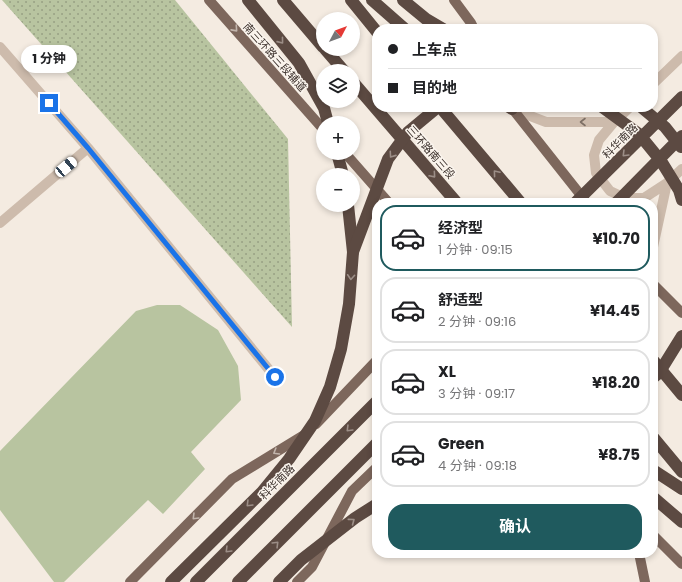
<!DOCTYPE html>
<html lang="zh">
<meta charset="utf-8">
<style>
:root{--surface:#fff;--page:#f6f6f6;--text:#202124;--muted:#757577;--line:#e0e0e0;--accent:#1f5a5e}
body{margin:0;font-family:Poppins,"Noto Sans SC",sans-serif;background:var(--page);color:var(--text);height:100vh;display:flex;flex-direction:column;font-size:15px;white-space:nowrap}
*{box-sizing:border-box;margin:0}
p{font-size:13px;color:var(--muted)}
.icon{flex:none;width:22px;height:22px;fill:none;stroke:currentColor;stroke-width:2;stroke-linecap:round;stroke-linejoin:round}
.map{position:relative;flex:1;overflow:hidden}
.panel{position:absolute;left:372px;top:198px;width:286px;height:360px;display:flex;flex-direction:column;background:var(--surface);border-radius:16px;box-shadow:0 2px 6px #0003}
.panel>*{flex:none}
.hud{position:absolute;left:372px;top:24px;width:286px;height:88px;border-radius:16px;box-shadow:0 2px 6px #0003;display:grid;align-content:center;height:88px;padding:0 16px;background:var(--surface)}
.needle{width:26px;rotate:49deg}
.fabs{position:absolute;left:316px;top:12px;display:grid;gap:8px}
.fabs a{display:grid;place-items:center;width:44px;height:44px;border-radius:50%;background:var(--surface);box-shadow:0 2px 6px #0003;font-size:20px}
.end{position:absolute;width:18px;height:18px;margin:-9px;border:5px solid #1a73e8;background:#fff;box-shadow:0 0 0 2px #fff}
.from{border-radius:50%}
.bubble{position:absolute;height:28px;border-radius:14px;background:var(--surface);box-shadow:0 2px 6px #0003;font-size:13px;font-weight:700;line-height:28px;text-align:center}
.car{position:absolute;width:12px;height:24px;margin:-12px -6px;border-radius:5px;box-shadow:0 0 3px 1px #0007;background:linear-gradient(#fff 24%,#345 0 40%,#fff 0 76%,#345 0 86%,#fff 0)}
.hud b{display:flex;align-items:center;gap:14px;height:38px;font-size:15px}
.hud b+b{border-top:1px solid var(--line)}
.hud i{width:10px;height:10px;background:var(--text)}
ul{padding:7px 0 0;list-style:none}
li{display:flex;align-items:center;gap:12px;height:66px;margin:0 8px 6px;padding:0 8px;border:2px solid var(--line);border-radius:16px}
li div{flex:1}
li b{display:block;font-size:15px}
li em{font-style:normal;font-weight:700}
li.current{border-color:var(--accent)}
li>.icon{width:36px;height:36px;stroke-width:1.5}
.primary-button{display:flex;gap:8px;margin-top:auto;padding:8px 16px}
.primary-button a{flex:1;height:46px;border-radius:16px;background:var(--accent);color:#fff;font-size:16px;font-weight:700;line-height:46px;text-align:center}
.map>svg:first-child{display:block}
</style>
<div class="map">
<svg width="682" height="582" viewBox="0 0 682 582">
<defs>
<pattern id="grass-dots" width="8" height="8" patternUnits="userSpaceOnUse"><rect width="8" height="8" fill="#b8c4a0"/><path d="M2 2h.1M6 6h.1" fill="none" stroke="#97a083" stroke-width="1.8" stroke-linecap="round"/></pattern>
</defs>
<rect width="100%" height="100%" fill="#f4ebe1"/>
<path fill="url(#grass-dots)" d="M2,0H175L288,139L292,327Z"/>
<path fill="#b8c4a0" d="M157,305H180L218,330L238,366L241,400L191,452L205,469L163,514L148,500L64,582H54L0,510V451L136,311Z"/>
<g fill="none" stroke-linecap="round" stroke-linejoin="round">
<path stroke="#cdbbac" stroke-width="10" d="M0,47L88,148L275,377
M653,84L682,56
M512,109L546,122H614L630,107
M614,122L599,140L594,155L596,173L610,191L625,198H644L667,183
M0,223L88,148
M653,247L667,183L682,169"/>
<path stroke="#7d675c" stroke-width="10" d="M209,0L323,129
M454,0L471,23L474,29
M511,107L587,203
M345,153L389,203
M653,284L682,313
M316,424L377,360
M653,535L682,564
M639,553L645,582
M130,582L232,479L304,435
M297,582L312,567L352,491L377,467"/>
<path stroke="#5c4a42" stroke-width="12" d="M248,0L299,63L324,108L328,123
M283,0L323,47
M351,0L377,32
M372,0L405,29
M403,0L426,19L443,29
M325,49L344,71
M353,82L457,203
M440,107L521,203
M509,107L512,109
M337,153L343,175
M348,205L353,252
M653,360L682,395
M653,437L682,472
M653,470L682,489
M653,497L682,522
M196,582L377,401
M238,582L377,443"/>
<path stroke="#5c4a42" stroke-width="12" d="M602,107L639,134L661,161L679,190L682,200
M641,107L665,127L681,147
M575,203L682,97
M616,203L682,136
M653,378L659,373L682,336
M171,582L262,492L289,459L315,421L330,387L341,349L349,304L353,252L388,159L408,132L438,107
M279,582L301,560L355,518L377,504"/>
</g>
<defs><path id="oneway-chevron" d="M-2-3.5L2.5 0L-2 3.5" fill="none" stroke-width="1.6" stroke-linecap="round" stroke-linejoin="round"/></defs>
<g stroke="#c2b5ac">
<use href="#oneway-chevron" transform="translate(235 29) rotate(48)"/>
<use href="#oneway-chevron" transform="translate(276 452) rotate(149)"/>
<use href="#oneway-chevron" transform="translate(195 517) rotate(135)"/>
</g>
<g stroke="#9c8e87">
<use href="#oneway-chevron" transform="translate(281 41) rotate(51)"/>
<use href="#oneway-chevron" transform="translate(625 154) rotate(135)"/>
<use href="#oneway-chevron" transform="translate(392 155) rotate(125)"/>
<use href="#oneway-chevron" transform="translate(496 173) rotate(-130)"/>
<use href="#oneway-chevron" transform="translate(433 175) rotate(49)"/>
<use href="#oneway-chevron" transform="translate(351 277) rotate(94)"/>
<use href="#oneway-chevron" transform="translate(349 429) rotate(135)"/>
<use href="#oneway-chevron" transform="translate(249 504) rotate(135)"/>
<use href="#oneway-chevron" transform="translate(352 521) rotate(-37)"/>
<use href="#oneway-chevron" transform="translate(276 544) rotate(-45)"/>
<use href="#oneway-chevron" transform="translate(228 550) rotate(135)"/>
</g>
<use stroke="#7d6f65" href="#oneway-chevron" transform="translate(583 122) rotate(180)"/>
<g fill="none" stroke-linecap="round" stroke-linejoin="round">
<path stroke="#1a73e8" stroke-width="5" d="M49,103L88,148L275,377"/>
</g>
<g text-anchor="middle" stroke-width="3" stroke-linejoin="round" paint-order="stroke">
<g font-size="11" fill="#3b302b" stroke="#fbf5ee">
<text transform="translate(275 57) rotate(48)" y="4">南三环路三段辅道</text>
<text transform="translate(620 141) rotate(-45)" y="4">科华南路</text>
<text transform="translate(431 152) rotate(49)" y="4">三环路南三段</text>
<text transform="translate(277 482) rotate(-45)" y="4">科华南路</text>
</g>
</g>
</svg>
<div class="fabs">
<a><svg class="needle" viewBox="-14 -14 28 28"><path d="M0-13l5 13h-10z" fill="#e53935"/><path d="M0 13l5-13h-10z" fill="#757577"/></svg></a>
<a><svg class="icon" aria-label="layers" viewBox="0 0 24 24"><path d="M12 4l9 5-9 5-9-5zM3 14l9 5 9-5"/></svg></a>
<a>+</a>
<a>−</a>
</div>
<i class="end from" style="left:275px;top:377px"></i>
<i class="end" style="left:49px;top:103px"></i>
<div class="bubble" style="left:21px;top:45px;width:56px">1 分钟</div>
<i class="car" style="left:66px;top:167px;rotate:50deg"></i>
<div class="hud">
<b><i class="from"></i>上车点</b>
<b><i></i>目的地</b>
</div>
<section class="panel">
<ul>
<li class="current"><svg class="icon" aria-label="car" viewBox="0 0 24 24"><path d="M5 17H2v-5l4-1 3-4h7l3 4 3 1v5h-3M9 17h6M6 11h13"/><circle cx="7" cy="17" r="2"/><circle cx="17" cy="17" r="2"/></svg><div><b>经济型</b><p>1 分钟 · 09:15</p></div><em>¥10.70</em></li>
<li><svg class="icon" aria-label="car" viewBox="0 0 24 24"><path d="M5 17H2v-5l4-1 3-4h7l3 4 3 1v5h-3M9 17h6M6 11h13"/><circle cx="7" cy="17" r="2"/><circle cx="17" cy="17" r="2"/></svg><div><b>舒适型</b><p>2 分钟 · 09:16</p></div><em>¥14.45</em></li>
<li><svg class="icon" aria-label="car" viewBox="0 0 24 24"><path d="M5 17H2v-5l4-1 3-4h7l3 4 3 1v5h-3M9 17h6M6 11h13"/><circle cx="7" cy="17" r="2"/><circle cx="17" cy="17" r="2"/></svg><div><b>XL</b><p>3 分钟 · 09:17</p></div><em>¥18.20</em></li>
<li><svg class="icon" aria-label="car" viewBox="0 0 24 24"><path d="M5 17H2v-5l4-1 3-4h7l3 4 3 1v5h-3M9 17h6M6 11h13"/><circle cx="7" cy="17" r="2"/><circle cx="17" cy="17" r="2"/></svg><div><b>Green</b><p>4 分钟 · 09:18</p></div><em>¥8.75</em></li>
</ul>
<div class="primary-button"><a>确认</a></div>
</section>
</div>
